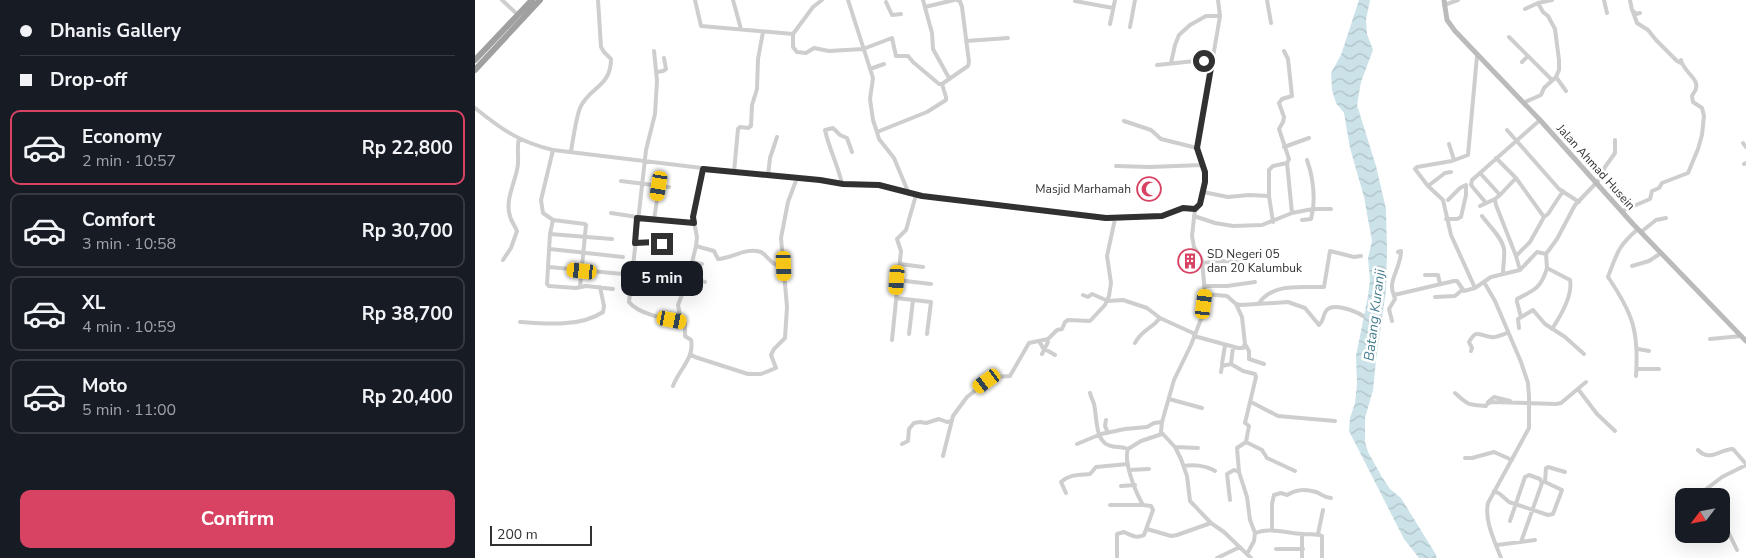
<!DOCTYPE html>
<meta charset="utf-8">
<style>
:root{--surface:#171b24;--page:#242831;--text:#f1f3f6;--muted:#9ea1a6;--line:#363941;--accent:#d84363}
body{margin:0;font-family:"Nunito Sans",sans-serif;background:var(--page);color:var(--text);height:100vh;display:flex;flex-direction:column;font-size:19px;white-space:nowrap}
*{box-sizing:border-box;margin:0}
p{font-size:16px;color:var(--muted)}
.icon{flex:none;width:28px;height:28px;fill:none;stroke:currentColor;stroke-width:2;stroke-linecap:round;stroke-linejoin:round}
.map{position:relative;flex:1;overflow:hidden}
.details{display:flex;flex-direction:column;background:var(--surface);width:475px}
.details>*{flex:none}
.top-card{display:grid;align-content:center;height:110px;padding:0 20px;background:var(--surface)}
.needle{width:32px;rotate:238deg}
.fabs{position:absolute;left:1200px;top:488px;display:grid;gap:10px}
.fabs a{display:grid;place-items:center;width:55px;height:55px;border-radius:10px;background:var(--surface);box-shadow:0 5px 20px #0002;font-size:25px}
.scale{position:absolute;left:15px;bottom:12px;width:102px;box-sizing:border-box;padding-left:5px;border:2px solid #313131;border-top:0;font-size:14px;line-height:18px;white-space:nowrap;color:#313131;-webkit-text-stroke:4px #fff;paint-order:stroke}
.end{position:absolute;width:22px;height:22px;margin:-11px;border:6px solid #313131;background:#fff;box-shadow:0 0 0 2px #fff}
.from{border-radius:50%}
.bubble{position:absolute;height:35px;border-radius:10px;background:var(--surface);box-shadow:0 5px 20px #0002;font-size:16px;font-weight:700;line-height:35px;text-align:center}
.car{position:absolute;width:15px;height:30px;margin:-15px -8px;border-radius:6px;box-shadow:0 0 4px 1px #0007;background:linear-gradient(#f5c518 24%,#345 0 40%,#f5c518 0 76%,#345 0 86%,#f5c518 0)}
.top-card b{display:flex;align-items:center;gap:18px;height:48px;font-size:19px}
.top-card b+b{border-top:1px solid var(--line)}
.top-card i{width:12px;height:12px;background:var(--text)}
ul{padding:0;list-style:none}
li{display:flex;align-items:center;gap:15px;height:75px;margin:0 10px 8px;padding:0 10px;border:2px solid var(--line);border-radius:10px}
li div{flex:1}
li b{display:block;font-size:19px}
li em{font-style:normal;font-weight:700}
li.selected{border-color:var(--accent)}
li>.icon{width:45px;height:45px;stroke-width:1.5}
.primary-button{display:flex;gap:10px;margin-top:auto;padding:10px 20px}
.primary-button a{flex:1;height:58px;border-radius:10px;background:var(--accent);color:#fff;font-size:20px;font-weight:700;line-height:58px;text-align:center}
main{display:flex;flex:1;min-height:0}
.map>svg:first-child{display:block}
</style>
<main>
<section class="details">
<div class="top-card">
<b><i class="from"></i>Dhanis Gallery</b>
<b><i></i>Drop-off</b>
</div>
<ul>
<li class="selected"><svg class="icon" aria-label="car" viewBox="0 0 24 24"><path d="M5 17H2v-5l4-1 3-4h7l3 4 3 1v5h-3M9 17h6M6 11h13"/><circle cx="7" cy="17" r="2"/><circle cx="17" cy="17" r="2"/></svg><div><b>Economy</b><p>2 min · 10:57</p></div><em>Rp 22,800</em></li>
<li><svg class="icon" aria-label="car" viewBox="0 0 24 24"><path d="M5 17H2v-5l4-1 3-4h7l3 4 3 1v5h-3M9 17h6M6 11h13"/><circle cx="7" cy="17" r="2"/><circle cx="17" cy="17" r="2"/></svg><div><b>Comfort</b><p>3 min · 10:58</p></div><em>Rp 30,700</em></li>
<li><svg class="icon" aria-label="car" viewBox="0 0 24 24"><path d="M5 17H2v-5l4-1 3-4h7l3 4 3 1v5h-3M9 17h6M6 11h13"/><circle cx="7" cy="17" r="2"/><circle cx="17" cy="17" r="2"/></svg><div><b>XL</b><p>4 min · 10:59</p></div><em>Rp 38,700</em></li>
<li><svg class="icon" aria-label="car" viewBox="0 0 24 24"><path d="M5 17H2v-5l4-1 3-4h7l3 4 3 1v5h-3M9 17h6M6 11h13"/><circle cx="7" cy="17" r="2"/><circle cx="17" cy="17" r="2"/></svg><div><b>Moto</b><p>5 min · 11:00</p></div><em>Rp 20,400</em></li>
</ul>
<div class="primary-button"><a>Confirm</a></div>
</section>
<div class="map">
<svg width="1271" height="558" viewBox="0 0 1271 558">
<defs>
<pattern id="water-waves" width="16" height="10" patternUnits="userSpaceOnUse" patternTransform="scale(1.25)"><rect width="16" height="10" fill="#cbe2e8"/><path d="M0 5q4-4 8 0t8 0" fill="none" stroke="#afc2c7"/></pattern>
</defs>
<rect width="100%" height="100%" fill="#fff"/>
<path fill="url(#water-waves)" d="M884,0H895L891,20L892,34L898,50L886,82L882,105L901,166L911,209L912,251L911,290L901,360L898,390L890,418V442L893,452L907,477L915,489L926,498L960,553L962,558H944L929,539L874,431L875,418L880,403L882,384L881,356L893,296L895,280L893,258L897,241L889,197L875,148L869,113L861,103L857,90L856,73L866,55Z"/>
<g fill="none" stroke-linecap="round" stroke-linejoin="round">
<path stroke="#cecece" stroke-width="4" d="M27,0L43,15
M220,0L226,26L318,34V47L322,52L331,53L339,48L354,51L388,49L417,38L421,56H433L438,62L464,84H467
M258,0L266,29
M373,0L398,78L395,99L398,120L402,132L404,139L419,158L434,194
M448,0L457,33L458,49L474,78
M743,0L745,16L743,28L722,148L730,172V182L725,204L720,209L717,236L719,247L727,260L730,294L728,314L716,345L699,380L687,422L686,432L700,447L706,459L712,476L715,501L736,523L749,532L776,558
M792,0L796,23
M1129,0L1132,13
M1155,0L1157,10L1161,14L1165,13
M600,1L638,8
M411,2L417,15L426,14
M969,5L983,0
M450,7L479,0
M1050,9L1063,3L1077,0
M1158,12L1162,23L1173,30L1181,40L1202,61L1206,63
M635,24L640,0
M655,27L660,0
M318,34L338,7L347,0
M1034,37L1077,80
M491,41L533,38
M179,51L182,81L180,114L171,150L154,302C164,315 193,319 209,322
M1047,62L1053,56
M696,63L700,45L704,35L715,25L731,16H745
M682,65L720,61L737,63
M395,69L409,64
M182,72L188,71L191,69L189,58
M1081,77L1091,91
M1048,103L1066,95L1069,88L1081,77L1084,70V60L1080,29L1073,16L1068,12L1063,3
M0,108C26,129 44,142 78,150L302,177L345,180L367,184L404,185L447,196L631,219L687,216L709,208L720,209
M649,121L676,130L686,139L722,148
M1032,130L1084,189L1104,202
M402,132L452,112L471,100V97L467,84L493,66L494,62L487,7L485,1L482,0
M1268,143L1271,147
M974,144L979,160
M809,147L834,138
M78,150L66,200L68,213L78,220L75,234L72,284L74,286L101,288L111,286L138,289
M96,151C98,140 101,118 105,108C114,87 136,87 136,59L129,52L126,47L123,0
M1021,158L1041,178L1069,217L1055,242L1041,256L1045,270
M812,163L817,213
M1269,164L1271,163
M641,166L675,167L727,165
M259,172L263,129L265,127L273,128L276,126L277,105L282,89L283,59L288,32
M1005,173L997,180L996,185L1011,203
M293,176L295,158L302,137
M146,181L194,187
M367,184C363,165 354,149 350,130L358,128L365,135L372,138L377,152
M953,186L970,173L976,172
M728,192L753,197L774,195L794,196L798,222
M1025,195L1041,178
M794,196V170L798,166L812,163L814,159L804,129L808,122L809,117L804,103L807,99L817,96L813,59L809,51
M973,200L985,188L991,185
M1005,206L1020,199
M1147,211L1175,199L1177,191L1184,188L1187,183L1213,173L1223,149L1227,135L1229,116L1227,108L1218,102L1217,96C1218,93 1221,91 1221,88C1224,79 1208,71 1206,60
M136,213L162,217L219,223
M719,216L740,223L758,226L787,225L817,213L838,209C840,191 838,177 832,160
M1007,216C1014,226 1027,237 1029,249C1030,256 1028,266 1028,273
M1069,217L1073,214L1088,191
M971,219H982L986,217L991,195V185
M78,220L110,224L111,225L105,287
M179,220L184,186
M827,220L836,219L838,209H856
M1166,232L1181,220L1191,218
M75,234L137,239
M160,243H186L189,254
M221,246L239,251L243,259C258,258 271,247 286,252C291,255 293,259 298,263C301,265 305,265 309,266
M75,249L148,257
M1041,256L1021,205L1020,199L1025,195L1005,173L1065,120
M28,260L36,248L42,231C40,226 36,221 35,216C30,202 39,184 42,170C45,160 41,149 44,139
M217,262L227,264
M727,263L746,261L773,262
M425,264L448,267
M1157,266L1174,261L1186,253
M74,267L158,275
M950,275H963L965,284
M213,279L216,278L230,282
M422,280L456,284
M1009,282L1020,301L1046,362L1053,383L1054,397V428L1013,503C1009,520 1020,542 1026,558
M730,286H752L780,282
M1000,288L976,235L968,200L953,186L940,169L942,167L977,161L993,155L1002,56
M730,294L752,296L761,304L766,305L813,302L830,308L844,325C849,321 847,317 851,311C857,302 881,311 888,316
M608,295L613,297L617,294L633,301L648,300L672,308L685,318L720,334
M919,295L979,281H982L989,291L1000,288L1016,277L1045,270L1062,252L1071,254
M960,297L980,296L987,290
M421,298L456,302L452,334
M784,303C799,282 827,288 849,287L855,251L879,257L886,256
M1046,317L1042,302V299C1060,290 1066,288 1072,268
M917,321L914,309L920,299C919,295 917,291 917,287C916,278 926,265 926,251L923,252
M45,322C71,324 106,327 128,312L129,306L125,287
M1044,328L1043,319L1058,310L1070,324L1090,337L1109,354
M1077,329C1085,317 1098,295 1095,280L1072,268L1071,254L1082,239L1100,205L1125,179L1130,167L1140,153V140
M434,334L438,300
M719,336L763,348H768L770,344L767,317L761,304
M1235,339L1266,336
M417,340L426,251L422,239L431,230L441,195
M564,341L568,348L580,355
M660,343C668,328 676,330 685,318
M770,344L774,351V359L789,364
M1163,349L1174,351
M996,351L997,348L994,342C1002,328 1004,336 1016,337C1021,338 1027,335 1032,333
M215,354L220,357L273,374H286L301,368L296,355L299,349L310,338L312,307L306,238L313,202L322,178
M567,354L573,342
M747,364L750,345
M756,364L758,347
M1162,369H1184
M746,372L747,366L756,364L768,371L780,374L781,377L770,423L774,426L771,442L762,448L764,472L772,497L775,520L780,533L779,541L772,554
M1161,376C1164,331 1158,314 1133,277C1142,253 1143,246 1163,229
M198,386C203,371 220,358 216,340L210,336V323L205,315L203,305L213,279L221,246L222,237L218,217L228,169
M1103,389L1122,414L1140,431
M615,393C616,397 618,401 619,404C622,416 620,440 633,445C639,448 646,446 653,449
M980,393C993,405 993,405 1011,406L1013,403L1018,402L1081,404L1086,403L1111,382
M694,399L727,408
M776,402L803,416L860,421
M1013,402L1019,397L1035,401
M631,420L630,426L633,433
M771,442L787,450L792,458L820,471
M427,444L433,441L434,429L439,423L445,422L451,423L464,419L472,422L477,421
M602,444L626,434L650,429L672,427L679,423L687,422
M700,447L723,448
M1223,450C1235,462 1243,450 1258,449L1271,464
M468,456L478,416L492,397L515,379L520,377L535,376L554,343L573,339L582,330L587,329L590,322L593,320L615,321L630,305L634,296L636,283L632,256L640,219
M990,458H997L1019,452L1037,460
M709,466C719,464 732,466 740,471
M654,470L674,469
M646,486L660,485
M1019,491L1025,494L1034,502L1073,515L1078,514L1087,490L1070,482L1071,468L1073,467L1090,472
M591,493L586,482C595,474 604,475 615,474L621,467L653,464
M1234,496L1230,490L1247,477L1271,465
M755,500L752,474L759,470L764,472
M635,505H668
M1246,517L1262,550
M1035,521L1050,477L1054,475L1065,479L1067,483L1046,542
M672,529L696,536L702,535L736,523
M797,530V504L799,495L806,493L812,495C822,489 830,489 841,492C847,494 849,498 856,498
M780,533C796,527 811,533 828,534C834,535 841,533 847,536V558
M827,534V558
M843,534L848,510
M1022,545L1060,540
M801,549H828
M642,558V534L649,532C656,535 661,539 669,535L678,510L676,506L668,505C661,493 648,462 653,449L666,441L687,434
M742,558L765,547"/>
<path stroke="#bbb" stroke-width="5" d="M969,0L972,20L980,31L1065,120L1158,224L1271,341"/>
<path stroke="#a0a0a0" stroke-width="6" d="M0,60L57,0
M0,70L65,0"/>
</g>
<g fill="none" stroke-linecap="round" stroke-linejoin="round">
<path stroke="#313131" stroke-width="6" d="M187,244L180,242L160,243L162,218L219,223L218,217L228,169L345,180L368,184L404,185L447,196L631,218L687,216L708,208L720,209L725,204L730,182V172L722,148L737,62L729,61"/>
</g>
<defs>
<g id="mosque-ring" transform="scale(1.25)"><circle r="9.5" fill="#fff" stroke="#d84363" stroke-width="1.5"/><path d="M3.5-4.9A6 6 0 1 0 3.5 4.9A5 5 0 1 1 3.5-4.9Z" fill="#d84363"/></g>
<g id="building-ring" transform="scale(1.25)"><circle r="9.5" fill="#fff" stroke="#d84363" stroke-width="1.5"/><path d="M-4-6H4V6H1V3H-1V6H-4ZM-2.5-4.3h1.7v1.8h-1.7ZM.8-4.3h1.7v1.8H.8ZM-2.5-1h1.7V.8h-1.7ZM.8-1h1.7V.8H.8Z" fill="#d84363"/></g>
</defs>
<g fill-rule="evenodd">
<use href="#mosque-ring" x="674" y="189"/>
<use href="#building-ring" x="715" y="261"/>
</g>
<g text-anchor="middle" stroke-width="5" stroke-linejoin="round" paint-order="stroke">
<g font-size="12" fill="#313131" stroke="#fff">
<text transform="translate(1121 167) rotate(48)" y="4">Jalan Ahmad Husein</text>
</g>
<g font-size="12" fill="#313131" stroke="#fff" text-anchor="end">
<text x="656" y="193">Masjid Marhamah</text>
<text x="732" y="258" text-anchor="start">SD Negeri 05<tspan x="732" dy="14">dan 20 Kalumbuk</tspan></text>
</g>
<g font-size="14" font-style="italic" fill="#447c8e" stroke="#fff">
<text transform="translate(899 315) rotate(-83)" y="5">Batang Kuranji</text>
</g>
</g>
</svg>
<div class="fabs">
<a><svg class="needle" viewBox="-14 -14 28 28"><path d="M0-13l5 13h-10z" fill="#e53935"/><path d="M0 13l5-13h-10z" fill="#9ea1a6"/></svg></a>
</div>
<div class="scale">200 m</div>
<i class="end from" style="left:729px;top:61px"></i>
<i class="end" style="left:187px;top:244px"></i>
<div class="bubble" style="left:146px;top:261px;width:82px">5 min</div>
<i class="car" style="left:184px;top:186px;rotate:189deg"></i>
<i class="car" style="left:309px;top:266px;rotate:178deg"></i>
<i class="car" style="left:107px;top:271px;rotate:276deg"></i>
<i class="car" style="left:422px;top:280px;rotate:184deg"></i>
<i class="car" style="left:729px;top:304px;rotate:7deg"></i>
<i class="car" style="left:197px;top:320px;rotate:101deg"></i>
<i class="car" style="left:512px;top:381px;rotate:234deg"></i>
</div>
</main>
